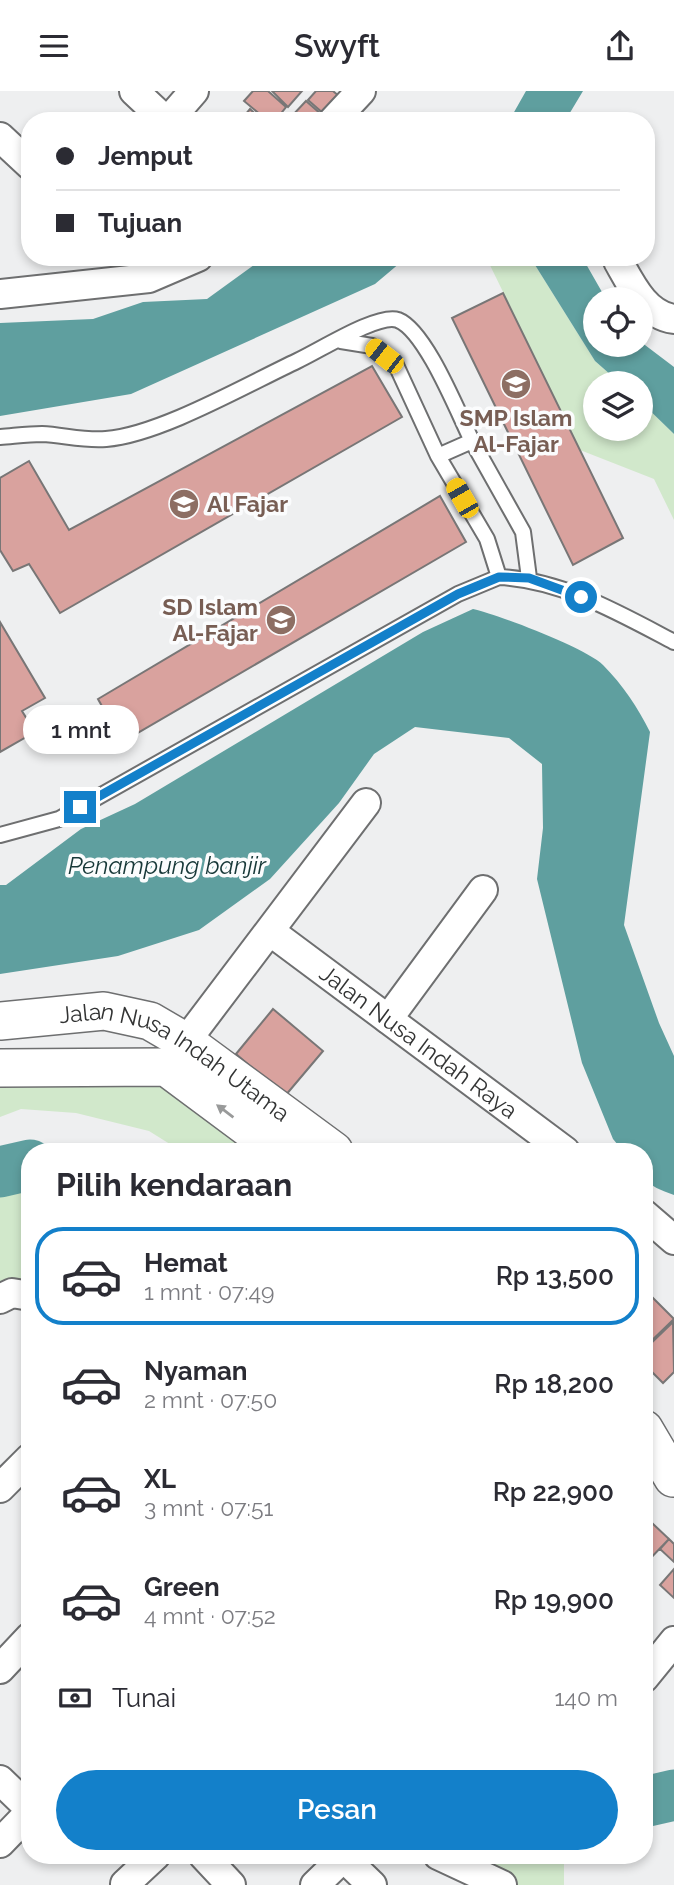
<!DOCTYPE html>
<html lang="id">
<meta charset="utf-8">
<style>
:root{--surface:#fff;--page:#f2f2f3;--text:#2b2b33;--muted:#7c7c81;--line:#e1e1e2;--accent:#1380ca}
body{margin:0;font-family:Raleway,sans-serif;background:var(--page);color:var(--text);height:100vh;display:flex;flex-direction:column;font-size:26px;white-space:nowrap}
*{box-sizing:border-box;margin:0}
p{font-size:23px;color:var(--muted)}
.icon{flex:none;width:38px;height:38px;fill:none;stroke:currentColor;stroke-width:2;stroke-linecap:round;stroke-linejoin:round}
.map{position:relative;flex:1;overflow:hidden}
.drawer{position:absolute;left:21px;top:1052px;width:632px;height:721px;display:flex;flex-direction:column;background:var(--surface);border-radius:28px;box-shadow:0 4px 10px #0003}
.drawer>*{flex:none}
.hud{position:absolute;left:21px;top:21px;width:634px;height:154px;border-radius:28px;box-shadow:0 4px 10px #0003;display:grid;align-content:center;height:154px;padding:0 35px;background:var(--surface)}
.tools{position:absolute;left:583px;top:196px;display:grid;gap:14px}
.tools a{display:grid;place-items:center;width:70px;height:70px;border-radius:50%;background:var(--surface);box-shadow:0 4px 10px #0003;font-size:35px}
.end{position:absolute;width:32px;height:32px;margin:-16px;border:9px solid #1380ca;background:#fff;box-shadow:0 0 0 4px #fff}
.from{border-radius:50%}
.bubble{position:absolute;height:49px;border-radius:24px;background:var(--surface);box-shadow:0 4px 10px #0003;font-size:23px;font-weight:600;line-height:49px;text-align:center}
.car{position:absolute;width:21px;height:42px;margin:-21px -10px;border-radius:9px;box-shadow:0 0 5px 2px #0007;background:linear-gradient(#f5c518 24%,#345 0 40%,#f5c518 0 76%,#345 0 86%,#f5c518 0)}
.hud b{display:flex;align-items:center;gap:24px;height:66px;font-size:26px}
.hud b+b{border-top:2px solid var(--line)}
.hud i{width:18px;height:18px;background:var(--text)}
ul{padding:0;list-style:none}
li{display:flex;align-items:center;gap:21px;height:98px;margin:0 14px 10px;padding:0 21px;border:4px solid transparent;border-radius:28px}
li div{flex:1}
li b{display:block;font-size:26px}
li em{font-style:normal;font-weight:600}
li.current{border-color:var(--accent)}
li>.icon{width:63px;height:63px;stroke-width:1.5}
h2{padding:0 35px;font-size:32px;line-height:84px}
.pay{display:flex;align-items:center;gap:18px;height:77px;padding:0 35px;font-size:26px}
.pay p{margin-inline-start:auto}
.cta{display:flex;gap:14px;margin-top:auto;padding:14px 35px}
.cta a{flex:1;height:80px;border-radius:42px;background:var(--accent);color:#fff;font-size:28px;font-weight:600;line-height:80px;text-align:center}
header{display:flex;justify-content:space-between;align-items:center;height:91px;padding:0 35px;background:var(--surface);font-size:32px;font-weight:600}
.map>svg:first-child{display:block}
</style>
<header><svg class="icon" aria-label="menu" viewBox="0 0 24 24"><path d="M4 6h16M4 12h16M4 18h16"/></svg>Swyft<svg class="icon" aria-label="share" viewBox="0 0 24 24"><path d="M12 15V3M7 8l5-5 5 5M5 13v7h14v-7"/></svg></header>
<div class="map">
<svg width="674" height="1794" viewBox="0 0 674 1794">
<rect width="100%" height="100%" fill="#eeeff0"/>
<path fill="#d1e8cb" d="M486,166H530L595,270L620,292H595V338H640L641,311L674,343V429L654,388L580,359Z
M166,976L279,1060H181L149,1040L76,1022L21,1018L0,1026V977Z
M30,1100V1205L0,1208V1103Z
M438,1764L564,1766V1794H502Z"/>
<path fill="#5f9f9f" d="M526,0H583L565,30H509Z
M265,166H407L375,193L131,303L0,325V232L93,228L143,211L207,208Z
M530,166H582L606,208H595V254H640L641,251L674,276V343L641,311L640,292H620L595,270Z
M473,518C499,524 586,557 603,574C623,594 638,617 650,641L624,834L659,932L674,965V1104C644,1093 644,1092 644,1060H623L613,1048L582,972L537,788L543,737L542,673L509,647L415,636L374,663L339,712L270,788L199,839L118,865L0,883V794H6L81,738L135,713L423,541Z"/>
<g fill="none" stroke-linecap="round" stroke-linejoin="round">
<path stroke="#5f9f9f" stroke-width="51" d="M0,1081L30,1074
M644,1711L674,1704"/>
</g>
<path fill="#d9a29e" stroke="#787676" stroke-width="2" d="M253,0H268L286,16L275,30H268L244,10Z
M272,0H302L288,16Z
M316,0H333L340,6L324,23L308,9Z
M306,10L322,24L317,30H294L290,27Z
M250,18L263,30H240Z
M503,202L623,447L573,474L452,227Z
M372,275L402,326L60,522L29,473L13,480L0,459V387L29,370L69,439Z
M440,405L466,451L122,651L98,608Z
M0,531L45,607L22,620L35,641L0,661Z
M273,918L323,960L285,1005L236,963Z
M648,1202L674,1228L644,1257V1205Z
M673,1231L674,1281L663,1292L644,1273V1259Z
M652,1432L669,1448L644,1474V1441Z
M669,1448L674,1453V1471L660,1458Z
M674,1478V1507L660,1494Z"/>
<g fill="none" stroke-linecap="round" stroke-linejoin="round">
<g stroke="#6e6f70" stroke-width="18">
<path id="service" d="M0,346C14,345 28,343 42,343C63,344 85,350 106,348C159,344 246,294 297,270C319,260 378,222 398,229C426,240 458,322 472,350L438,365
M472,350L523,441L529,487
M499,486C562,489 619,522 674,551
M0,744L59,728L458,503L499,486L487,448L438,365L396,274L372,255L341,250"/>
</g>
<g stroke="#6e6f70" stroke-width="32">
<g id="minor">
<path d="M134,0L166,30"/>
<path d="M168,30L194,0"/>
<path d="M333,30L361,0"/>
<path d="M0,46L30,74"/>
<path d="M618,170C631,193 645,224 674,228"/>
<path d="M0,203L149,187L198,166"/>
<path id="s1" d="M271,841L565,1060"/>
<path d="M388,928L483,799"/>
<path d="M174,966L366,712"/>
<path d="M644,1123L674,1149"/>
<path d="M0,1208L12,1202L30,1205"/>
<path d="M0,1397L30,1367"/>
<path d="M0,1578L30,1546"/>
<path d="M644,1587L674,1550"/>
<path d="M0,1689L30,1718"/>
<path d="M0,1752L30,1721"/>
<path d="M203,1764L231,1794"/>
<path d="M438,1764L502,1794"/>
<path d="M343,1766L372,1794"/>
<path d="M125,1793L156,1764"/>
<path d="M315,1794L346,1764"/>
</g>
</g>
<g stroke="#6e6f70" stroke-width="40">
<g id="tertiary">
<path id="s2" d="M0,930L104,920L150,930L186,951L334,1060"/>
<path d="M0,977L166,976L279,1060"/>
<path d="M644,1338L673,1387"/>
</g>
</g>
<use href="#service" stroke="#fff" stroke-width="14"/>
<use href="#minor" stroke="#fff" stroke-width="28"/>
<use href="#tertiary" stroke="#fff" stroke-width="37"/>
</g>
<defs><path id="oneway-solid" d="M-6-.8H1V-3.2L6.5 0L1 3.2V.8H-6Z" transform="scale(1.75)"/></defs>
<use fill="#999a9a" href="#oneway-solid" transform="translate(225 1020) rotate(-143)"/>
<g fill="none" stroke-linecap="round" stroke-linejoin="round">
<path stroke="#1380ca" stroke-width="9" d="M80,716L458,503L499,486L529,487L581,506"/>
</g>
<defs>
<g id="school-disc" transform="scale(1.575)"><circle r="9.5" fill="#8d6e63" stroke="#fbfcfd"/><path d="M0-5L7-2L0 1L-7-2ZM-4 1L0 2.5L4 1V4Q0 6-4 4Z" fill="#fff"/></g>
</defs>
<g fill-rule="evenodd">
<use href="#school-disc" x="516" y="293"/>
<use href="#school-disc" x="184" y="413"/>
<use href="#school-disc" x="281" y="529"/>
</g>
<g text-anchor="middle" stroke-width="7" stroke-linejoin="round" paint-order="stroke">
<g font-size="23" font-weight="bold" fill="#785e54" stroke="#fbfcfd">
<text x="516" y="335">SMP Islam<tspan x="516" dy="26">Al-Fajar</tspan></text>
<text x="207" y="421" text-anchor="start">Al Fajar</text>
<text x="258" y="524" text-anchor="end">SD Islam<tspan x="258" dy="26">Al-Fajar</tspan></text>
</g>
<g font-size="23" fill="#333434" stroke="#fbfcfd">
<text dy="8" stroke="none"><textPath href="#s1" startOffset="184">Jalan Nusa Indah Raya</textPath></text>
<text dy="8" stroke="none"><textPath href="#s2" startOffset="189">Jalan Nusa Indah Utama</textPath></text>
</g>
<g font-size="24" font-style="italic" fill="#173838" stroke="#fbfcfd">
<text x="167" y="783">Penampung banjir</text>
</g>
</g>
</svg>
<div class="tools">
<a><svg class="icon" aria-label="locate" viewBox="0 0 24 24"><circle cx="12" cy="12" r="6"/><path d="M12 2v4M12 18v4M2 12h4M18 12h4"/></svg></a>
<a><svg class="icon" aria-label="layers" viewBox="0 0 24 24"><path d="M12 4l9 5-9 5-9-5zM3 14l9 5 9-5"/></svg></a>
</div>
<i class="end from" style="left:581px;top:506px"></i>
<i class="end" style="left:80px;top:716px"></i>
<div class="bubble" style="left:23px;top:614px;width:116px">1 mnt</div>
<i class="car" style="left:384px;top:265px;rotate:308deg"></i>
<i class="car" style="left:462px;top:407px;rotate:330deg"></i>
<div class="hud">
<b><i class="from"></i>Jemput</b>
<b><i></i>Tujuan</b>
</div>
<section class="drawer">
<h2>Pilih kendaraan</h2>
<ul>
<li class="current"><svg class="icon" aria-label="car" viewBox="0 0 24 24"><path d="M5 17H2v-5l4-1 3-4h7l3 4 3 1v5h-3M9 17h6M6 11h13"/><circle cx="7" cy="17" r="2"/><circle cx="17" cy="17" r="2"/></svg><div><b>Hemat</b><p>1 mnt · 07:49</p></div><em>Rp 13,500</em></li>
<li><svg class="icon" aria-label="car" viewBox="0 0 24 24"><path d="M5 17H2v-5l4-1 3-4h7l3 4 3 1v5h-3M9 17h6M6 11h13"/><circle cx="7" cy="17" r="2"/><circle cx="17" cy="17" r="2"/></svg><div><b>Nyaman</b><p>2 mnt · 07:50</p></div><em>Rp 18,200</em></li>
<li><svg class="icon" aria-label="car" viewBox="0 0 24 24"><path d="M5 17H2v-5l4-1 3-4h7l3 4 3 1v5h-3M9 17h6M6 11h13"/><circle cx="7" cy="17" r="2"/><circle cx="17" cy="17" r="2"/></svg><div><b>XL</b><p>3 mnt · 07:51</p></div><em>Rp 22,900</em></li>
<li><svg class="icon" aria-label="car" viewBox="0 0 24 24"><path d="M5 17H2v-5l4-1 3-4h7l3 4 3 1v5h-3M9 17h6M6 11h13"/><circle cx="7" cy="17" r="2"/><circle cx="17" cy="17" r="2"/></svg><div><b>Green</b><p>4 mnt · 07:52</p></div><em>Rp 19,900</em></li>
</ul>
<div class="pay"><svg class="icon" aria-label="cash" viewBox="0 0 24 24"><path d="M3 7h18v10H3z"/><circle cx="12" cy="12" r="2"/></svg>Tunai<p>140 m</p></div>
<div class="cta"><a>Pesan</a></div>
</section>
</div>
